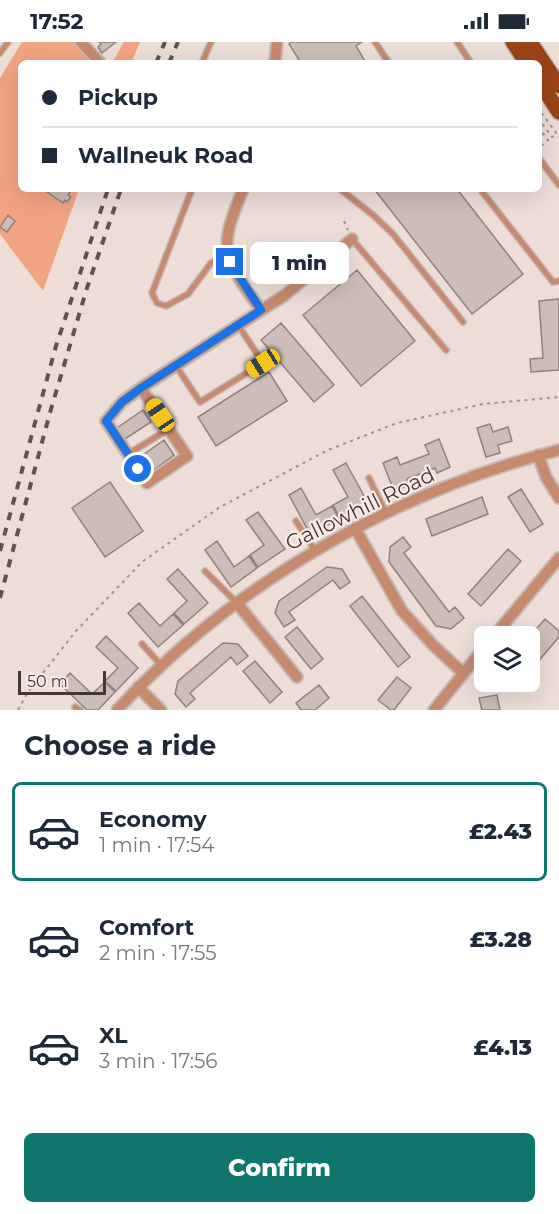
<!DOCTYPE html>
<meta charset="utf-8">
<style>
:root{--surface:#fff;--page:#f6f6f7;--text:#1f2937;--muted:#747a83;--line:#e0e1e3;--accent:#0f766e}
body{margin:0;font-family:Montserrat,sans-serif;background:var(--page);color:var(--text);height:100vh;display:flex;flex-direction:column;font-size:22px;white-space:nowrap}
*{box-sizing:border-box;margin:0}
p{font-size:20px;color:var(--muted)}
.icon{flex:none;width:33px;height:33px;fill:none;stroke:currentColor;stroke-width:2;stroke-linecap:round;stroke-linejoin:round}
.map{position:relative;height:668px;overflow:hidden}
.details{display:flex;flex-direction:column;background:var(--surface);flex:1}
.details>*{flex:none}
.hud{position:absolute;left:18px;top:18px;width:524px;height:132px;border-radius:9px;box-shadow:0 6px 24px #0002;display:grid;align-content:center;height:132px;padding:0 24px;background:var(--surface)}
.tools{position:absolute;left:474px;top:584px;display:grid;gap:12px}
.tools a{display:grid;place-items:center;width:66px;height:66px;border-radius:9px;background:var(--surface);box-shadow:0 6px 24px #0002;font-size:30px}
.scale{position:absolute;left:18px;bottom:15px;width:88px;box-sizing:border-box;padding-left:6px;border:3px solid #3e3836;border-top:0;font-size:16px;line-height:21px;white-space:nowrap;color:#3e3836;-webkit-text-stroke:4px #f9eae4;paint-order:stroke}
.end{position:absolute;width:27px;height:27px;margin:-14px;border:8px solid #1a73e8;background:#fff;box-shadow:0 0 0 3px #fff}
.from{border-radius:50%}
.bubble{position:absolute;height:42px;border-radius:9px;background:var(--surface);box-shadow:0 6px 24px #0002;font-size:20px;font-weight:800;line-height:42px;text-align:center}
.car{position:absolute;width:18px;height:36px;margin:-18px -9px;border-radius:8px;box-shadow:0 0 4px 2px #0007;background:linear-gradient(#f5c518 24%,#345 0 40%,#f5c518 0 76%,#345 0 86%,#f5c518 0)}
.hud b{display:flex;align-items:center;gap:21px;height:57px;font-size:22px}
.hud b+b{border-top:2px solid var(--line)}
.hud i{width:15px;height:15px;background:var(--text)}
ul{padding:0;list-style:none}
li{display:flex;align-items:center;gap:18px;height:99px;margin:0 12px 9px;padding:0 12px;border:3px solid transparent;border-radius:9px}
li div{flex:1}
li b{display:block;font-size:22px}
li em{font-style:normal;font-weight:800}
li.current{border-color:var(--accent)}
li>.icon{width:54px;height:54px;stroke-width:1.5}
h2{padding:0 24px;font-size:27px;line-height:72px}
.cta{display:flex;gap:12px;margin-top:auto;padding:12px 24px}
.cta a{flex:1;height:69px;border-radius:9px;background:var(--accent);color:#fff;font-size:24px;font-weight:800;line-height:69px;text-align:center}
.status{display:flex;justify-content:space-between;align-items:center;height:42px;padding:0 30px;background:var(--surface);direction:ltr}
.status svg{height:16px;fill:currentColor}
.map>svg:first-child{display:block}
</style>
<div class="status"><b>17:52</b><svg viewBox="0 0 49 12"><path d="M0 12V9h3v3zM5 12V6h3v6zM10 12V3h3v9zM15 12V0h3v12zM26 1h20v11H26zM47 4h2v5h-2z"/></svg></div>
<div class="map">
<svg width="559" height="668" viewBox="0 0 559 668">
<rect width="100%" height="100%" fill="#ecddd7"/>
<path fill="#f2a482" d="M22,0H75L95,21H21V147H79L43,249L0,192V36Z
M124,0H140L131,21H112Z"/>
<path fill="#cbbdb7" stroke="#90827d" stroke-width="1.5" d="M99,0H116L102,11L98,5L101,2Z
M292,0H362L356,4L366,21H301L289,2Z
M43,147H72L68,153L71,155L67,160L65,158L63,161Z
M374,147H457L523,232L472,272Z
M8,173L15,179L7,190L0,185Z
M357,228L415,299L361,344L303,273Z
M559,257V328L531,330L530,317L543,316L539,259Z
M281,281L334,343L314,360L261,298Z
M269,330L287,359L216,404L198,375Z
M143,368L151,380L125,397L117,386Z
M490,382L493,390L508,385L512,399L498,403L500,411L486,415L477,386Z
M439,397L450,425L437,431L435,426L407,437L409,443L394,449L383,421L397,415L400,423L429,412L425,403Z
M164,398L174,413L150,431L139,416Z
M346,421L368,461L340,476L333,463L348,455L333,428Z
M110,440L143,489L105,515L72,466Z
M301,446L316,473L332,464L339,477L310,492L289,453Z
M521,447L543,482L530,490L508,455Z
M482,455L488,472L432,494L426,477Z
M258,470L285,507L258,525L250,513L264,503L246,478Z
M403,495L411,505L404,511L449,570L455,565L464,576L451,587L436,584L389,520L390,505Z
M217,499L234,525L249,514L257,526L231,545L205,508Z
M508,507L521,519L481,564L468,552Z
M327,525L342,527L350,540L340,547L333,538L289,570L295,578L284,585L275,571L279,559Z
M178,527L208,561L184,582L174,571L187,559L167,537Z
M362,554L410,615L398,625L350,564Z
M139,561L160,584L173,572L183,583L158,605L128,571Z
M545,577L559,589V595L530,629V594Z
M297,585L323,617L311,627L285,595Z
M106,594L138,626L116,649L105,639L118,626L96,605Z
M223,601L238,602L248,614L237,623L231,615L190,651L195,657L186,665L175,652L178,639Z
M255,619L282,650L270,661L243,629Z
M70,631L92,652L105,640L115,650L98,668H87L60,642Z
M397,635L411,646L394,668H391L378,658Z
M319,643L329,656L315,668H301L296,661Z
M497,653L500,668H482L479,656Z"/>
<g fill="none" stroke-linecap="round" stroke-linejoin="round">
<g stroke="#c6b9b4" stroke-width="8">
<path id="service" d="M375,0L389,21
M457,0L471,21
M0,11L8,0
M202,21L211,0
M538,115L559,143
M192,147L152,251L157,261L166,264L188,252L211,221L229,212
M340,147L373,173L393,192L463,280
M480,147L553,240L559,239
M352,197L446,308
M176,324L200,360L263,321L238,283
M128,412L169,387
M369,436L386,471
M296,479L314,507
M205,529L236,560
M142,602L161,623
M75,665L80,668"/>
</g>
<g stroke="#c6b9b4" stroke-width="14">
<path id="minor" d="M81,0L100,21
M275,21L277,0
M243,147C238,161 230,177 228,192C222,220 246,246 261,268
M141,346L187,414L147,441L106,379L122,360L141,346L285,253L352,197
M538,413L546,435L559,456
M355,486L402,569L433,603L463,631
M236,560L297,635
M494,594L559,516
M138,645L161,668
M117,668C235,541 391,451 559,408
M434,668L484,606"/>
</g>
<g stroke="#c6b9b4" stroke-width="18">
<path id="primary" d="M513,0L527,21
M530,0L559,44
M538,38L559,70"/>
</g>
<path stroke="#9e938f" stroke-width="2" stroke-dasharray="3 4.5" stroke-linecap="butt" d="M538,76L552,95L557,92L540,69L542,68
M538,85L548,98L538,107
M344,179L348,188
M18,668L28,650L76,589L142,520L220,465L328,408L397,381L483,362L559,355"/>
<use href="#service" stroke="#c78a6f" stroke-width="5"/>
<use href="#minor" stroke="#c78a6f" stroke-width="10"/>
<use href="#primary" stroke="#9a4417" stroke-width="15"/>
<path stroke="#5b5451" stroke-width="4" stroke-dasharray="8 8" stroke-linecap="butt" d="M156,21L165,0
M169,21L178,0
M0,509L56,304L108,147
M0,556L51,367L87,246L121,147"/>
</g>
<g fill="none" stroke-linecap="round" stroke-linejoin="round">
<path stroke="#1a73e8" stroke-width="8" d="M138,427L106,379L122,360L141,346L261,268L230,220"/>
</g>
<g text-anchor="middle" stroke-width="4.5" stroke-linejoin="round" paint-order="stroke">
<g font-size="21" fill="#3e3836" stroke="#f9eae4">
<text transform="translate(360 467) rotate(-26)" y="7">Gallowhill Road</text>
</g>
</g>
</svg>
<div class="tools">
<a><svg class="icon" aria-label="layers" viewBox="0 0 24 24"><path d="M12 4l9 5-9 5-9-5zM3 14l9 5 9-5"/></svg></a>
</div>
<div class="scale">50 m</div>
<i class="end from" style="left:138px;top:427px"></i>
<i class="end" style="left:230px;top:220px"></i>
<div class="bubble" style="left:250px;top:200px;width:99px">1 min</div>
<i class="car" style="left:263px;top:321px;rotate:238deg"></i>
<i class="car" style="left:160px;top:373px;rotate:326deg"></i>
<div class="hud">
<b><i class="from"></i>Pickup</b>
<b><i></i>Wallneuk Road</b>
</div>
</div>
<section class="details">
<h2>Choose a ride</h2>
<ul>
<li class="current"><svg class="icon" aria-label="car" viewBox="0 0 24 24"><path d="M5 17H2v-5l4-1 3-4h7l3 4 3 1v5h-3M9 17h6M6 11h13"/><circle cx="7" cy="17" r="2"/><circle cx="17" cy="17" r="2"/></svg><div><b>Economy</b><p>1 min · 17:54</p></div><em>£2.43</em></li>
<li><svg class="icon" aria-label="car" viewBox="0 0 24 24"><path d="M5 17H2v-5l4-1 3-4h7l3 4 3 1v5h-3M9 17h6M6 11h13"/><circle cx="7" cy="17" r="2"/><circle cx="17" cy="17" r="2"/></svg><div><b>Comfort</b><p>2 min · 17:55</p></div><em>£3.28</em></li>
<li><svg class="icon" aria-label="car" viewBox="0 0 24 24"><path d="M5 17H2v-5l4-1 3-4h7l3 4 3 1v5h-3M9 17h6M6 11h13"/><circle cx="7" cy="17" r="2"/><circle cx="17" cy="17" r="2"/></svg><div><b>XL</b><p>3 min · 17:56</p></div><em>£4.13</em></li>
</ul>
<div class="cta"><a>Confirm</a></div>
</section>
